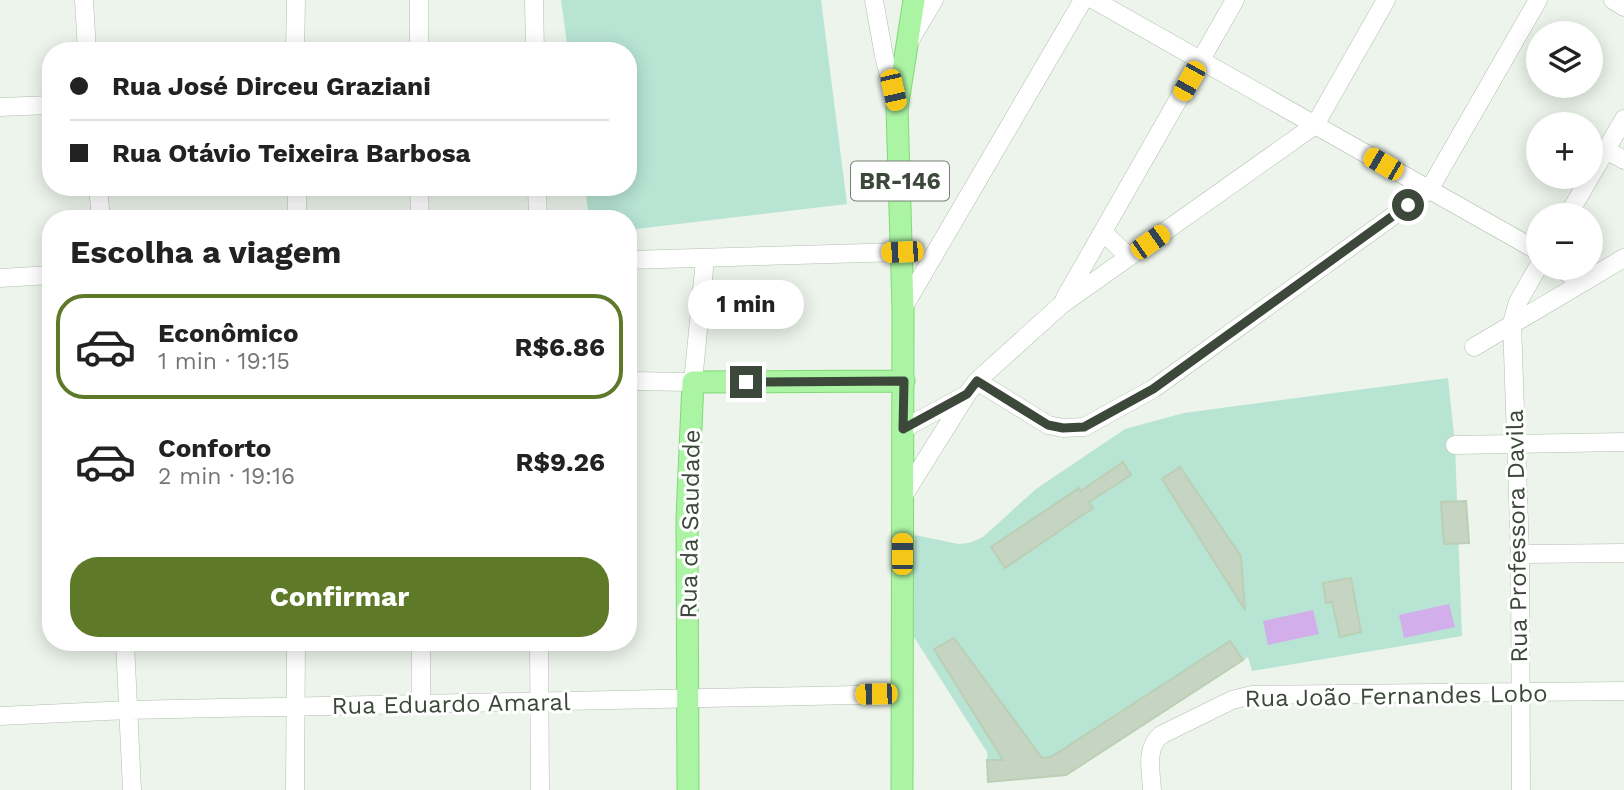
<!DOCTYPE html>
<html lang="pt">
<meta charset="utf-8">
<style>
:root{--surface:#fff;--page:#f2f2f2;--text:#222;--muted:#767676;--line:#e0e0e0;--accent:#5e7a29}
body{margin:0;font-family:"Work Sans",sans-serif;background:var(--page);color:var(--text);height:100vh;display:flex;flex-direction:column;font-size:26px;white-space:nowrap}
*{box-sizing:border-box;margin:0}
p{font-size:23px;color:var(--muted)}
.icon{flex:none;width:38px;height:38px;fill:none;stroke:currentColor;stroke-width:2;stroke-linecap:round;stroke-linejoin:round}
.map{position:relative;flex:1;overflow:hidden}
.panel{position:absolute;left:42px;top:210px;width:595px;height:441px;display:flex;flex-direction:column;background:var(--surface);border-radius:28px;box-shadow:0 4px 18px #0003}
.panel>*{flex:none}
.top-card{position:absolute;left:42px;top:42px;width:595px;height:154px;border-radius:28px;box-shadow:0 4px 18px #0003;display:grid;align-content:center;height:154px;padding:0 28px;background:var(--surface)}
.tools{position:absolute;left:1526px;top:21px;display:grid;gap:14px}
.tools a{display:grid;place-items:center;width:77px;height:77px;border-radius:50%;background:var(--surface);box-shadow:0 4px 18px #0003;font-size:35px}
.end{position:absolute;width:32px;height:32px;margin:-16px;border:9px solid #3c483a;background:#fff;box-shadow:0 0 0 4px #fff}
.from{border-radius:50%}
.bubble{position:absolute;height:49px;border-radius:24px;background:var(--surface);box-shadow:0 4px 18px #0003;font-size:23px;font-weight:700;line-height:49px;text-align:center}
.car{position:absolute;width:21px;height:42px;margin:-21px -10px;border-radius:9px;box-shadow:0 0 5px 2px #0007;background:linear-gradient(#f5c518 24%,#345 0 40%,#f5c518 0 76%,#345 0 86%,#f5c518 0)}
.top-card b{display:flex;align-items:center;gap:24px;height:66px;font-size:26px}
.top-card b+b{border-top:2px solid var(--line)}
.top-card i{width:18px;height:18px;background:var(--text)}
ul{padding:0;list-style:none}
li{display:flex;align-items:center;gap:21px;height:105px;margin:0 14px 10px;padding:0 14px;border:4px solid transparent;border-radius:28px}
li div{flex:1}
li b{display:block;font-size:26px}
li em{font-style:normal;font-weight:700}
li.selected{border-color:var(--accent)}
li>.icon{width:63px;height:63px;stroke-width:1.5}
h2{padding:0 28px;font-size:32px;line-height:84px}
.cta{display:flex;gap:14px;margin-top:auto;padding:14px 28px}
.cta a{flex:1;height:80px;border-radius:28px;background:var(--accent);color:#fff;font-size:28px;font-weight:700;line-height:80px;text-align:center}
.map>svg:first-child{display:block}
</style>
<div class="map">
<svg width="1624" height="790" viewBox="0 0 1624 790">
<rect width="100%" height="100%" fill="#ecf4eb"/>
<path fill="#b8e4d4" d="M561,0H821L847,204L628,230V219H589L585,187H628V51H568Z
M1448,378L1455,445L1462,636L1252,671L1248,657L1066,775L988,782L987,752L912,634L915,535L958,544L969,543L983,537L1036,489L1125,429L1184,413Z"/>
<path fill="#d2aeea" d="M1449,604L1455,627L1404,638L1399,615Z
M1313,610L1319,634L1268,645L1263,621Z"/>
<path fill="#c5d5c2" stroke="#bbcfb5" stroke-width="2" d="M1123,462L1131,475L1089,502L1093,508L1005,568L991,547L1079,488L1081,491Z
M1180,467L1241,556L1245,610L1162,479Z
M1466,501L1469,543L1444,544L1441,502Z
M1351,578L1361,632L1340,637L1332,602L1326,603L1323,583Z
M954,638L1042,758L1051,757L1230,641L1243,660L1066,775L988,782L987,760H1003L934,649Z"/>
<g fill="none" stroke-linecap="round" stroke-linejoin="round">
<g stroke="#b1bfae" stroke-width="19">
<path id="minor" d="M84,0L87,51
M419,0V51
M534,0L535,51
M874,0L884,56L896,103
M1094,0L1538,251
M1613,0L1624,7
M909,42L934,0
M295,51L296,0
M0,107L51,105
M1606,150L1624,160
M98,187L101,219
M297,187V219
M419,187L420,219
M537,187L538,219
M1568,215L1624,119
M1104,233L1129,257
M628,260L902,252
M1561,268L1580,283
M0,278L51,275
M1065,298L1235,0
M903,308L1083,0
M1474,347L1624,258
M628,381L693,382L705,259
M977,381L1048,425L1063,428L1084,427L1153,389L1429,190L1538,0
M903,429L964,396
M1455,445L1624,442
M902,498L967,394L977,381L1061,305L1315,125L1386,0
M1520,554L1624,553
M125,642L132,790
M421,642V704
M539,642L540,790
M0,716L128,710L902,694
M295,790L296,642
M1152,790C1151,771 1145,748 1161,735L1232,700L1252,695L1624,691
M1521,790L1520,554L1512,323L1518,302L1538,267"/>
</g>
<g stroke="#80d975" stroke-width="23">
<path id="major" d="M688,790L687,518L693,382L904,381
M902,790L903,308L897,109L914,0"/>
</g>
<use href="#minor" stroke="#fff" stroke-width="18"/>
<use href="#major" stroke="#abf4a4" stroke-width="21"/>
</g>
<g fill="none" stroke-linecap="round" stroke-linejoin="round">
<path stroke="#3c483a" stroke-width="9" d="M746,382L904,381L903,429L967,394L977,381L1048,425L1063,428L1084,427L1153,389L1408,205"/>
</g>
<g text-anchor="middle" stroke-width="6" stroke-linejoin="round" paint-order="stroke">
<rect fill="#fff" stroke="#767f75" stroke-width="2" x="851" y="161.5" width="98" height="39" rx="5"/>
<g font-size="23" font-weight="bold" fill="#3c483a">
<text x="900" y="189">BR-146</text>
</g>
<g font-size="24" fill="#3c483a" stroke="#fff">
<text transform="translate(690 524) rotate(-89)" y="8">Rua da Saudade</text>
<text transform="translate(1517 536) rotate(-91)" y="8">Rua Professora Davila</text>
<text transform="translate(1396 696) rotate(-1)" y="8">Rua João Fernandes Lobo</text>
<text transform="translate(451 704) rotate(-1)" y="8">Rua Eduardo Amaral</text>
</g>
</g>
</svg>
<div class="tools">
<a><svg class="icon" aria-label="layers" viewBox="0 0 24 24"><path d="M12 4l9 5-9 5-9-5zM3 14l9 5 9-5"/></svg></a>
<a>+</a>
<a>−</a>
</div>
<i class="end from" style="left:1408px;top:205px"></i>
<i class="end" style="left:746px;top:382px"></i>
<div class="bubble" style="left:688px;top:280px;width:116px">1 min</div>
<i class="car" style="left:1189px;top:81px;rotate:209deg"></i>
<i class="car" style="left:893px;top:90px;rotate:167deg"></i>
<i class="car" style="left:1383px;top:164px;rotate:300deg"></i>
<i class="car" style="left:1150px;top:242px;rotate:55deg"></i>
<i class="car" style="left:902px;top:252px;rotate:268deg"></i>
<i class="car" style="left:902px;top:554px;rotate:0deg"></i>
<i class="car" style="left:876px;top:694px;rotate:269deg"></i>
<div class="top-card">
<b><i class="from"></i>Rua José Dirceu Graziani</b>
<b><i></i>Rua Otávio Teixeira Barbosa</b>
</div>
<section class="panel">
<h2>Escolha a viagem</h2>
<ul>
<li class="selected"><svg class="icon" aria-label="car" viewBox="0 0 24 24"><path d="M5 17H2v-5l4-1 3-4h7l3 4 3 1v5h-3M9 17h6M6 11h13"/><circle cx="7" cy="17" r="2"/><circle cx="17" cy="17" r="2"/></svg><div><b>Econômico</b><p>1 min · 19:15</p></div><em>R$6.86</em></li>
<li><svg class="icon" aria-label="car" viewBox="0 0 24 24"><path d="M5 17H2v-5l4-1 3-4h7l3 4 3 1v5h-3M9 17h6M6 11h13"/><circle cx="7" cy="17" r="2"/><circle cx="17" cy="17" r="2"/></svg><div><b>Conforto</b><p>2 min · 19:16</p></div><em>R$9.26</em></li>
</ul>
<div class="cta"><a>Confirmar</a></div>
</section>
</div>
